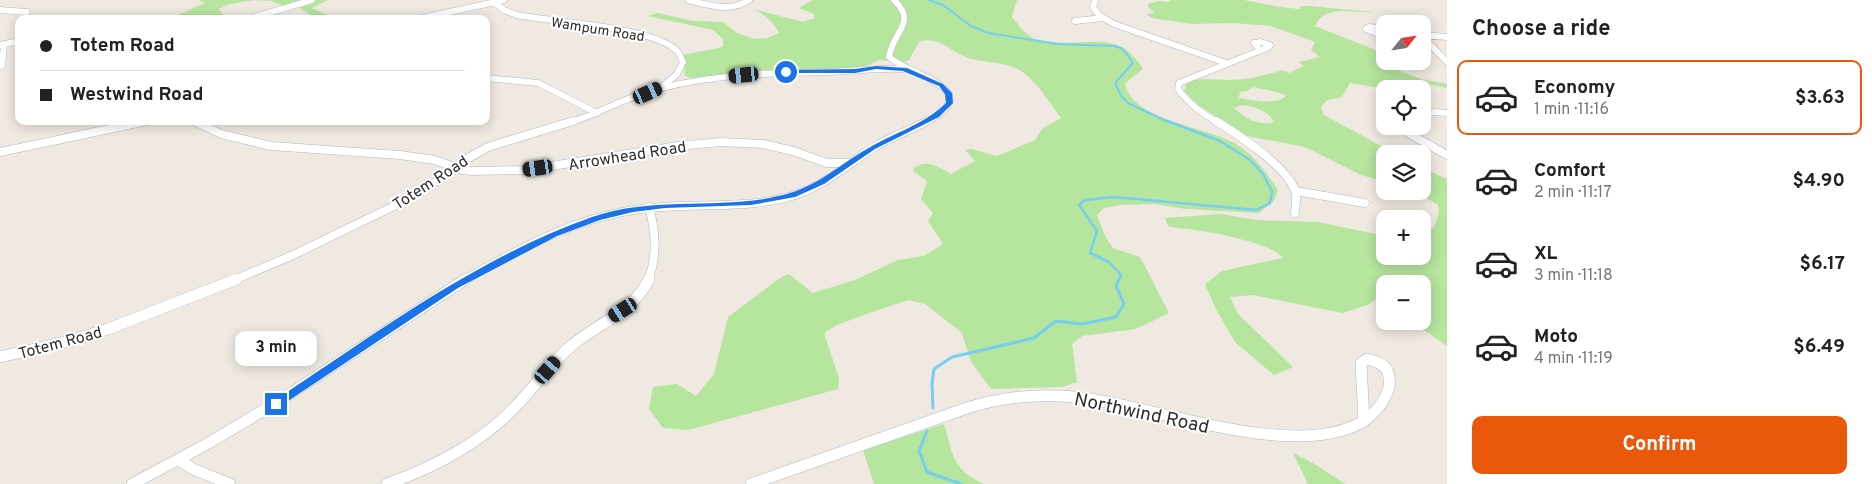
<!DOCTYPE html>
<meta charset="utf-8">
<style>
:root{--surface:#fff;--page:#f6f6f6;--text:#222;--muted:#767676;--line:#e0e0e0;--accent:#ea580c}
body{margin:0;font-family:Overpass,sans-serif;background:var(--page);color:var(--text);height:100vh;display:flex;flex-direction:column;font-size:19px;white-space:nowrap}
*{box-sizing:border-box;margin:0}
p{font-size:16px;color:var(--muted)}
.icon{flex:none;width:28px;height:28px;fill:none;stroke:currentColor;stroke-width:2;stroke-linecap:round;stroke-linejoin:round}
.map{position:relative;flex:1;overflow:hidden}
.side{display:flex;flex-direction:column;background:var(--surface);width:425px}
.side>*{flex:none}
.banner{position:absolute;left:15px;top:15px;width:475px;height:110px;border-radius:10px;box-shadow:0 2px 12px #0003;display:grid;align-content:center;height:110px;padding:0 25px;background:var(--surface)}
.needle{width:32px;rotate:60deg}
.fabs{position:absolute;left:1376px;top:15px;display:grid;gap:10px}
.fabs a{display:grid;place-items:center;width:55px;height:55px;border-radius:10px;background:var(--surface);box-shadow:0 2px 12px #0003;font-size:25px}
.end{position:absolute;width:22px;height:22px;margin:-11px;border:6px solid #1a73e8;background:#fff;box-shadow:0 0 0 2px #fff}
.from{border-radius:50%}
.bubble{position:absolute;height:35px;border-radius:10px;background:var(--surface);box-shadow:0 2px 12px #0003;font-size:16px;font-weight:700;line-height:35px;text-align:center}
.car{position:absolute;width:15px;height:30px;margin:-15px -8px;border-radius:6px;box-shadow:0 0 4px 1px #0007;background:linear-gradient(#222 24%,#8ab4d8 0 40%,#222 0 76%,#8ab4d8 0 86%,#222 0)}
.banner b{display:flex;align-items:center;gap:18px;height:48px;font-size:19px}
.banner b+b{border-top:1px solid var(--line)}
.banner i{width:12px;height:12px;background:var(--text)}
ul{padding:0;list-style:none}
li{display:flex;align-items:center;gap:15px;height:75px;margin:0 10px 8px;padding:0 15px;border:2px solid transparent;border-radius:10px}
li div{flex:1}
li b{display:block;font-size:19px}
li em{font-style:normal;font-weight:700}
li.active{border-color:var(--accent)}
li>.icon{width:45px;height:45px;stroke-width:1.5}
h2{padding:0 25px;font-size:22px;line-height:60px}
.primary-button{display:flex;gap:10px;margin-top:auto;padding:10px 25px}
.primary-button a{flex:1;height:58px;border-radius:10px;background:var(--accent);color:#fff;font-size:20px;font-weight:700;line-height:58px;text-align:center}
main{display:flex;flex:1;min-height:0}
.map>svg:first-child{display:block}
</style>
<main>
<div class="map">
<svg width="1447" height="484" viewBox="0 0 1447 484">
<rect width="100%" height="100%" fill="#efe9e1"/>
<path fill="#b6e59e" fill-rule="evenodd" d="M199,0H328L312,8L328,15L329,19H317L300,8L285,6L271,1L254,0L230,4L218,9L223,14V19H169L205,3Z
M813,0H1017L1012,17C1018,24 1023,32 1031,37C1034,40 1041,40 1045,41C1085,49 1117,26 1143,69L1125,83C1130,120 1208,127 1236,144C1255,156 1266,172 1278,190L1273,202L1259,213L1186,209L1154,204L1120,205L1104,208L1097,215L1105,236L1113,248L1140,257L1169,313L1136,329L1082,336L1072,344L1077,382L1062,387L991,389L971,362L962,333L925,304L909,300L872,312L837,325L824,333L839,378L838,389L688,430L663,428L649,409L653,387L677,384L696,396L714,374L728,317L780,278L789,274L813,293L855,280L898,260L924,256L943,244L928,221L933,213L921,199L927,181L912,170C926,157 938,167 951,174L975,161L965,150L971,149L997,156L1035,140L1043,128L1061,118C1052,105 1036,82 1024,73C1010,62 989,63 972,59C953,54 941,36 920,41L909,60L904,62L879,60L869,65L847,69L754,70L693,78L685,76L683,55L723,47V39L713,30L648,16L658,13L693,21L723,22L737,33L755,39L768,38L779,33C773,21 765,15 753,9L803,22L815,18L814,14L798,8Z
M1171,0H1244L1280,7L1300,9V6H1309L1373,12C1354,14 1325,3 1315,26L1373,49L1398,70L1421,79L1447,84V88L1427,84L1397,85L1381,88L1350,83L1342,97L1327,100L1321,107L1324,115L1396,154H1385V182L1361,175L1305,147L1247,136L1198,105L1184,91L1187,82C1204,77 1214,80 1231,80C1249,79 1265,76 1282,70L1289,73L1304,66L1299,62L1320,57L1311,50L1315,42L1271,26L1234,23L1192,24L1152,18L1146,14L1155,13L1148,7V4L1159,1L1168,2ZM1253,87L1280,93L1286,96C1275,106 1252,100 1239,98L1240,92L1247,91ZM1242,105C1254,106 1269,111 1274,122C1257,126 1247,119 1234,108Z
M1423,168L1447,179V346L1411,321H1422V284H1385V303L1377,298L1368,305L1342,313L1253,295L1230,297L1238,314L1293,367L1274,375L1235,342L1217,311L1205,284L1222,271L1283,258C1271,243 1215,233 1195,230C1185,228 1178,229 1168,226L1165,218L1221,214L1257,220L1318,222L1385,236V256H1422L1423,230L1434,228L1439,212L1438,205L1415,191H1422Z
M944,424C953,454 952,470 984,484H874L863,450Z
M1293,453L1313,463L1345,484H1308Z"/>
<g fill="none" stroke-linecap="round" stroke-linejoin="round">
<path stroke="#75cff0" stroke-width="2" d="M929,0L943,5L971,26L988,33L1058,44L1115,46L1123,49L1133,63L1115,83L1122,97L1128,103L1170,123"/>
<path stroke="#75cff0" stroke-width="2.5" d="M1119,280L1121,275L1109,262L1090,253L1097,231L1079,205L1085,200L1114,197L1256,210L1270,203L1272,191L1263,174L1250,160L1220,141L1167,121"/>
<path stroke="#75cff0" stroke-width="3" d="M933,408L932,383L934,369L952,357L1034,338L1056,321L1082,324L1116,317L1124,304L1116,286L1119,279
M927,431L919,451L927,472L961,484"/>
<g stroke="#b4b7c1" stroke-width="7">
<path id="street-far2" d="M688,0C708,5 730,13 749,0
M894,0C918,24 893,30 889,57C907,72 934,75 949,94C951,110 937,116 925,123
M1095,0L1093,7L1099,15L1114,24L1226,63
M493,2L504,10L517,15C552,22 657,27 678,52C680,54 681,59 683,62L677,74L663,86
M0,10L27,12
M248,19L312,0
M418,19L504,0
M1075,21L1103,18
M1369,27L1377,28L1383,32L1376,33L1366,29Z
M1422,35L1447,37
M1422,36L1447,62
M0,45L19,41
M2,66L4,44
M486,78L538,83L597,113
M1425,115L1434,112L1447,113
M193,121L196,123
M141,123L149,121
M569,123C600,113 630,95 662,88C717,74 773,73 829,72C854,71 878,68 902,69
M1218,123C1202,113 1189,104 1178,89L1179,83L1269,47L1270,45L1261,42L1254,43L1260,50"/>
</g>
<g stroke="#b4b7c1" stroke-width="9">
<path id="street-far1" d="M194,121L221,134L271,146L400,155L435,160L462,170L473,171L526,170L678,146L721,142L763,144L793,151L827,163H848
M1216,121C1237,134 1286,166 1295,190C1298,196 1295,206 1295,213
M1396,126L1447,155
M0,152L147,121
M1296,191L1365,203
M234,280L293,255L394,206L437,181L463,161L488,147L573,121
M464,280C517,250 573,219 634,210C686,201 741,211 792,196C824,187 849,163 876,146C893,136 911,130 927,121
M648,280C658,256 656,232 649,207"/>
</g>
<g stroke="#b4b7c1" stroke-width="12">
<path id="street" d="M0,357L70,341L108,329L237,279
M1367,359C1374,361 1383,363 1387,370C1396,389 1378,411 1364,421L1361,363Z
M179,460L193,469L230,484
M132,484L207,444L279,401L466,279
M387,484C435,467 480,444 516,406C534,387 549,365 570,347C596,324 633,313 649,279
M751,484L967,408C1005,396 1043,393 1083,398C1158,407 1296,462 1364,421"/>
</g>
<use href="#street-far2" stroke="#fff" stroke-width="6"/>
<use href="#street-far1" stroke="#fff" stroke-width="8"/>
<use href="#street" stroke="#fff" stroke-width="11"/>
</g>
<path fill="#1a73e8" d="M876,66L907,68L943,84L952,93L953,103L939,117L875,149L824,184L795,197L751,205L665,208L633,212L600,220L557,236L458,288L279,407H272V402C374,335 476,258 592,217C657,194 727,212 790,193C821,184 844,161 872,146C897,132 926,123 946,103L945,94L939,86L903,71L876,69L855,73H786L783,72L786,70L855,69Z"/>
<g text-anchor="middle" stroke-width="4" stroke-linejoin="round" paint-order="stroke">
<g font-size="14" fill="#2e2e2e" stroke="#fff">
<text transform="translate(598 29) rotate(9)" y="5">Wampum Road</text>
</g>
<g font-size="16" fill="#2e2e2e" stroke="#fff">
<text transform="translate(627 155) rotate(-9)" y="6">Arrowhead Road</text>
<text transform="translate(430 182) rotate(-33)" y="6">Totem Road</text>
<text transform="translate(60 342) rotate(-15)" y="6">Totem Road</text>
</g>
<g font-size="19" fill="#2e2e2e" stroke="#fff">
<text transform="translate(1142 412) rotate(12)" y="7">Northwind Road</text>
</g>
</g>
</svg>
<div class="fabs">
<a><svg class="needle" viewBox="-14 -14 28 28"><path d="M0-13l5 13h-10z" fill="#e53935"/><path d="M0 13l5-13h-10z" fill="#767676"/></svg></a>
<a><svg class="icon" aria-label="locate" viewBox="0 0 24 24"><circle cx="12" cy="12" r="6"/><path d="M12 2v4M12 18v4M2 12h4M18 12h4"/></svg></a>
<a><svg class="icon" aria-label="layers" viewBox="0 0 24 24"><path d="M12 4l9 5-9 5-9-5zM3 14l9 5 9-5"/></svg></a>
<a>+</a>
<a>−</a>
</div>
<i class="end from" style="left:786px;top:72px"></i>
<i class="end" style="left:276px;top:404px"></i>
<div class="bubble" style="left:235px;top:331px;width:82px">3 min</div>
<i class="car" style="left:744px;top:75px;rotate:264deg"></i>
<i class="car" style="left:648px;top:93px;rotate:66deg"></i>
<i class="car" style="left:538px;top:168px;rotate:262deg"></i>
<i class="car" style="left:623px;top:310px;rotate:238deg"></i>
<i class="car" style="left:548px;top:370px;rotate:41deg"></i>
<div class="banner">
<b><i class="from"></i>Totem Road</b>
<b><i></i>Westwind Road</b>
</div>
</div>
<section class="side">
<h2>Choose a ride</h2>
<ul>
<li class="active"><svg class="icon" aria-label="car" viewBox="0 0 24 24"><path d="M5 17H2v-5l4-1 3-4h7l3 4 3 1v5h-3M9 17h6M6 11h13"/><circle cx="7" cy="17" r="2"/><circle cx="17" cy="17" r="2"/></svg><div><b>Economy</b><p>1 min · 11:16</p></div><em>$3.63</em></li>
<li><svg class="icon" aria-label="car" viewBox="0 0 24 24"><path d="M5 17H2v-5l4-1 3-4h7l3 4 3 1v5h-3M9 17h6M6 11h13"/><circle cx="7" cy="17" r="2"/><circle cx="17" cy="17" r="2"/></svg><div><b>Comfort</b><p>2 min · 11:17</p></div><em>$4.90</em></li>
<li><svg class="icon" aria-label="car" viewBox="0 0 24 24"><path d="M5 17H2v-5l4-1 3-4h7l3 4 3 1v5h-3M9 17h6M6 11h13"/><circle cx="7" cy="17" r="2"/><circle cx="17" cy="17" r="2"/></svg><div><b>XL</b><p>3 min · 11:18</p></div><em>$6.17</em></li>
<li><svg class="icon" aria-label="car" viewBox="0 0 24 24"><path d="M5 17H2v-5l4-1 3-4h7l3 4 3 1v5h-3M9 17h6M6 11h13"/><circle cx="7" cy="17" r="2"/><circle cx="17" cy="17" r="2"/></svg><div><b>Moto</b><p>4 min · 11:19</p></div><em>$6.49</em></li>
</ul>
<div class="primary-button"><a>Confirm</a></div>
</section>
</main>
